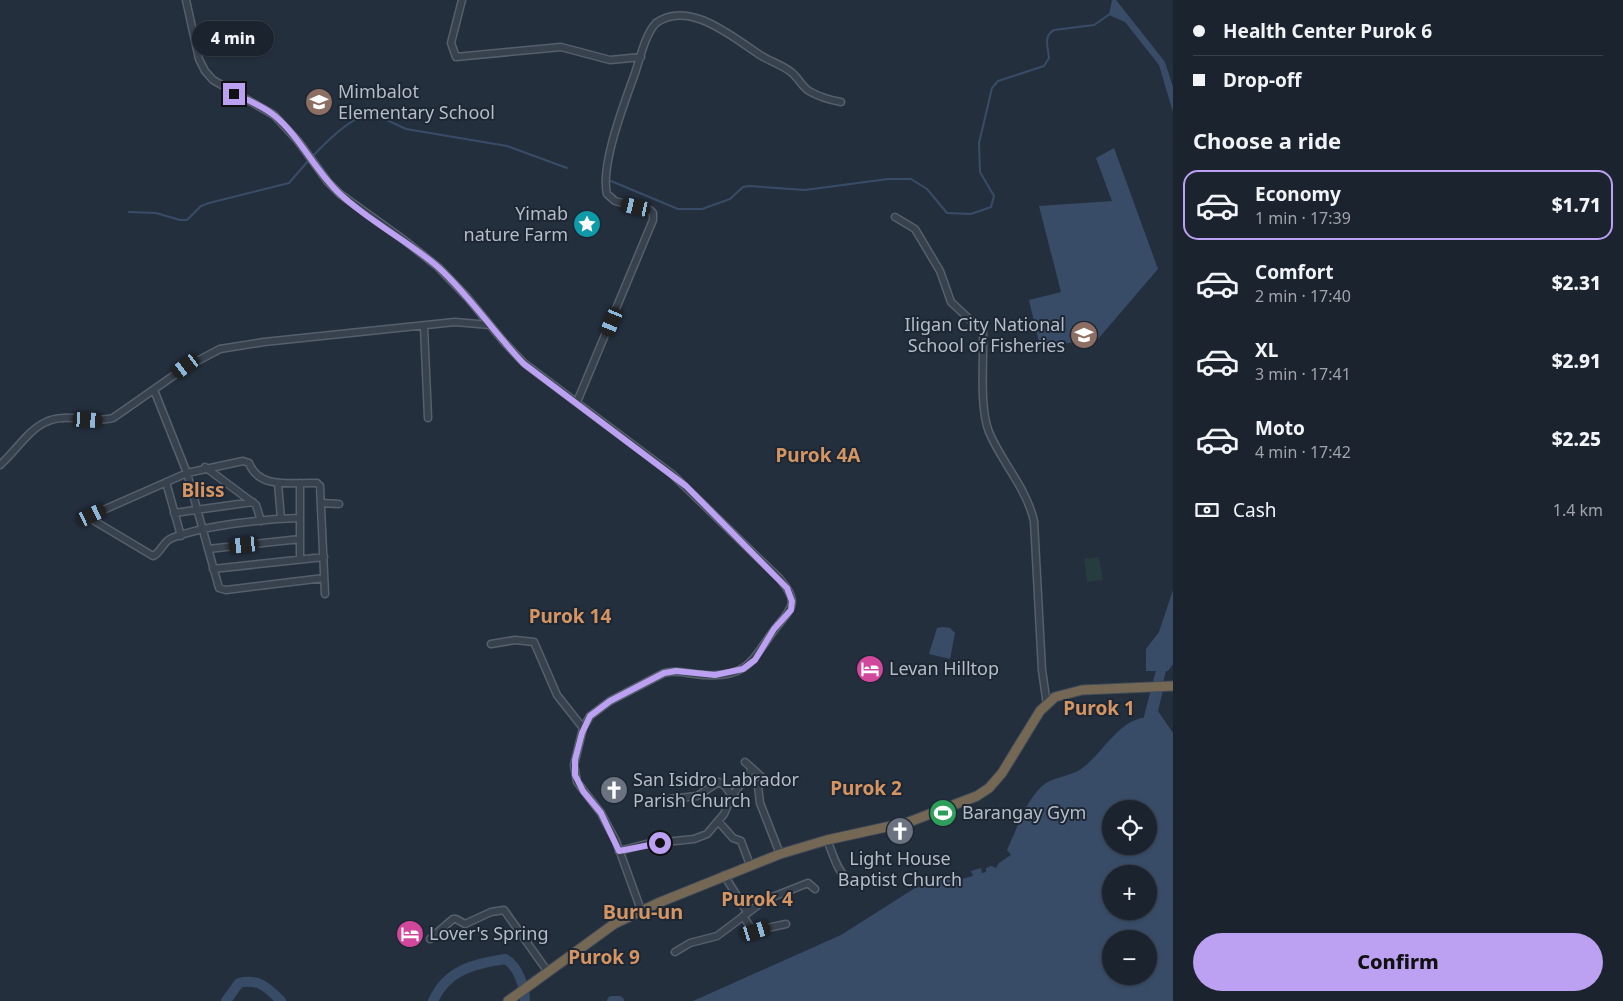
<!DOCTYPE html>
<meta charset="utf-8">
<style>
:root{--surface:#1b232e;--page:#242b36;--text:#f1f3f6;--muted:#a0a4aa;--line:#39404a;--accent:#bca0f2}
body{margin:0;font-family:"Noto Sans",sans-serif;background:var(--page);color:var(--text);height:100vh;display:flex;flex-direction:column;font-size:19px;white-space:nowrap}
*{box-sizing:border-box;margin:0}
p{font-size:16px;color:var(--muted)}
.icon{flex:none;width:28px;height:28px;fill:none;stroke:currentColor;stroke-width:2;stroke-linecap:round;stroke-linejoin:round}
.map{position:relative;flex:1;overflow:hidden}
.sheet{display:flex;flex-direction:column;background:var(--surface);width:450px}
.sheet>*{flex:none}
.top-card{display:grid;align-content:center;height:110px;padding:0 20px;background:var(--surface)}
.buttons{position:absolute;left:1102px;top:800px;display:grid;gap:10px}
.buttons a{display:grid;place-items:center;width:55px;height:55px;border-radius:50%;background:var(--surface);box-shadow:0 1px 4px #0004,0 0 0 1px var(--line);font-size:25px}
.end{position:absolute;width:22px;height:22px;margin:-11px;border:6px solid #bca0f2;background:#111;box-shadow:0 0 0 2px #111}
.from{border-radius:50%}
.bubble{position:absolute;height:35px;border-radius:18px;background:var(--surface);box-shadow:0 1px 4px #0004,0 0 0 1px var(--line);font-size:16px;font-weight:800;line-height:35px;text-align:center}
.car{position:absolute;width:15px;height:30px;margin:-15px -8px;border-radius:6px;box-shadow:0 0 4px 1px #0007;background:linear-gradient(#222 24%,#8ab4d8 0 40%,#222 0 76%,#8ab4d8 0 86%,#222 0)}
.top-card b{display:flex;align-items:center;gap:18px;height:48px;font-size:19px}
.top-card b+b{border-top:1px solid var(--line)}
.top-card i{width:12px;height:12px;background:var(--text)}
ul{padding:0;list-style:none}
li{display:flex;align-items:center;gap:15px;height:70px;margin:0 10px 8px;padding:0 10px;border:2px solid transparent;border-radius:15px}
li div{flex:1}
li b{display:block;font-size:19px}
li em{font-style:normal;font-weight:800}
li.active{border-color:var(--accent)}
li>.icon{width:45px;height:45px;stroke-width:1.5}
h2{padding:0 20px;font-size:22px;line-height:60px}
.pay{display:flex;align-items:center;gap:12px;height:55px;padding:0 20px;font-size:19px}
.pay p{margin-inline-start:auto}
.cta{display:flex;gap:10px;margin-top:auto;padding:10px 20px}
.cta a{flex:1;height:58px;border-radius:30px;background:var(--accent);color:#111;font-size:20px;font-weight:800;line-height:58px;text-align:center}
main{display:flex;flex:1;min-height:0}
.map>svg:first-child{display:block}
</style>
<main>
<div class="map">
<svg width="1173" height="1001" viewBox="0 0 1173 1001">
<rect width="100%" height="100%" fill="#242f3e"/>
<path fill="#263c3f" d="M1099,557L1103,580L1087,582L1084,559Z"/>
<path fill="#394c67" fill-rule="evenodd" d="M1112,0H1116L1165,62L1173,87V112L1159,65L1125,22L1109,15Z
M1114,148L1158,269L1098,339L1040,347L1029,300L1061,292L1039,206L1112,201L1096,158Z
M1173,590V664L1168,671H1146V649L1159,632Z
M943,627L950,628L955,633L950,659L929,654L937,628Z
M1152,690H1163L1158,711L1173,733V1001H693L841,935L915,888L957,874L962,879L973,876L971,871L981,868L982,873L986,872V868L991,866L996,868L999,863L1011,855L1007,850C1017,829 1025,802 1042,786C1052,777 1069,777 1081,769C1103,755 1121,713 1153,718L1147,714ZM1111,809H1149V846H1111ZM1111,874H1149V911H1111ZM1111,939H1149V976H1111Z"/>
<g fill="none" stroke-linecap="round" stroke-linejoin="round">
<path stroke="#394c67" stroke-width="2" d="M312,157C325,143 352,116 372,113L406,129L507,146L567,168
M611,181L678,209H702L730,199L743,187L749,186L805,190L888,179H911L927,189L947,213L971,214L991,207L994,196L980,172L979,143L992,88L998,81L1044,66L1049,58C1048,47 1043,36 1054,30L1094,25L1110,14
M129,212L156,213L180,220H187L201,206L209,203L289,183L309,160"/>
<path stroke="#394c67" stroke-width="10" d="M1149,717L1164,659
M226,1001L239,983C259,978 268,988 281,1001
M433,1001C447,970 473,964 505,959C518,965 525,988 525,1001
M612,1001H619"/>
<g stroke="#565f6c" stroke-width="9">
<path id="minor" d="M186,0L199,59L205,71L213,80L274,115L298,141L328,182L340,194L404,240L438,267L467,297L504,342L524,363L672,474L780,579C797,600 795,605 779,624C754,654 752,678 706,675C691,675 678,669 664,673L610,701L590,716L583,728L574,765L577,782L601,813L616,841L641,910
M462,0L451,43L456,57L561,47L610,60L641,57
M895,217L915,229L940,271L951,302L983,332C984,360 979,407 989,432C1002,463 1026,487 1034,521L1042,670L1047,705
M424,327L428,418
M154,390L187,473L219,588L226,590L324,578
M577,402L653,220V213L650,210L615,201L607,194C600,166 624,104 634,76C640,60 644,36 656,23C688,0 730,35 757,53C768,61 781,64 791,72C798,77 801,86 809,91C819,97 830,100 841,102
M0,465C15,452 28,430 46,422C65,412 92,424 113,418L186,367L220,349L264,342L455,322L490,325
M205,467L256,505L261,521
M166,482L181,536
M278,483L281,519
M321,503L339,504
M174,513L253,502
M300,518C263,519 206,525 172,538C163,541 161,553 153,556L91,519L92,515L187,473L243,461L249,463C259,490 293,482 317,483L320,486L325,594
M208,549L300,539
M300,559V483
M213,569L324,557
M491,644L515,640L534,642L557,695L583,728
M745,762L764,779
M770,782L764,779L758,786L760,803L780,854
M670,799L697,796L719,782L725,786L732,796
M718,821L733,838L741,841L750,865
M827,840C838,866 841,892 876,878
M619,851L646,844L694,839L707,834L724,814L732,796L752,769
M724,875L747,912
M743,916L753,931L786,924
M430,939L453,919H456L465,924L491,912L504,910L548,972
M675,952L690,943L717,936L765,900L808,883L815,889"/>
</g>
<g stroke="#434c59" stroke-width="11">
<path id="highway" d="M508,1001L614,924L658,903L780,854L827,840L909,822L977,796L989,788L1002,773L1040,711L1055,697L1082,690L1173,686"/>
</g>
<use href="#minor" stroke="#38414e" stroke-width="6"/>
<use href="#highway" stroke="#746855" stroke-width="9"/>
</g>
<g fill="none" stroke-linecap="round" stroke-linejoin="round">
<path stroke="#bca0f2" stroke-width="6" d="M234,94C248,100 263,106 275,116C301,138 315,171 340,194C370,222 407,240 438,267C470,296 494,333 524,364L686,486L787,588L792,601L791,610L774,629L755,660L743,669L715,675L676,671L664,673L610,701L590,716L582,733L575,760V775L583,791L601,813L619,851L660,843"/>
</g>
<defs>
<g id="school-disc" transform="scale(1.4375)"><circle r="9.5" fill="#8d6e63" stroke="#1d2633"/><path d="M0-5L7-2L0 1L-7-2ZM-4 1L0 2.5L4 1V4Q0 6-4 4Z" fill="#fff"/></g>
<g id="sight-disc" transform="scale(1.4375)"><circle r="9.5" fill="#0f9aa8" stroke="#1d2633"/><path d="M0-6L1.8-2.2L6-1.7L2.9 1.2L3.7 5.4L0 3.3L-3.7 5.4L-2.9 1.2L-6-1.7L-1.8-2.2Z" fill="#fff"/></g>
<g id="hotel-disc" transform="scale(1.4375)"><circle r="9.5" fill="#d1479c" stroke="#1d2633"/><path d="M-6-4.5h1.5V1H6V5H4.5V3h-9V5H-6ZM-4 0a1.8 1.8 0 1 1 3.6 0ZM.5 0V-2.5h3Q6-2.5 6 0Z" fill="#fff"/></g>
<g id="church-disc" transform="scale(1.4375)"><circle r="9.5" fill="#6b7280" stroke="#1d2633"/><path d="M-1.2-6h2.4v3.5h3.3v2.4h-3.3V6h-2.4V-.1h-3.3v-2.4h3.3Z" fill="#fff"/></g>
<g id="stadium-disc" transform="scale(1.4375)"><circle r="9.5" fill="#2e9e5b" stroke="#1d2633"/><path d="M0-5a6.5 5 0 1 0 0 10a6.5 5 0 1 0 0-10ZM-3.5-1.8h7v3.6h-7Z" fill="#fff"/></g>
</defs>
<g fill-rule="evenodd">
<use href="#school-disc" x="319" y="102"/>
<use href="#sight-disc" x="587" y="224"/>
<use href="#school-disc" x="1084" y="335"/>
<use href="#hotel-disc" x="870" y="669"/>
<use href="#church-disc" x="614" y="790"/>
<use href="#stadium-disc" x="943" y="813"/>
<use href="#church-disc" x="900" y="831"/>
<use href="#hotel-disc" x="410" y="934"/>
</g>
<g text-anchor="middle" stroke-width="4" stroke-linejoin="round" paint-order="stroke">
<g font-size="18" fill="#b4bcc9" stroke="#1d2633" text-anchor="start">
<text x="338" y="98">Mimbalot<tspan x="338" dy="21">Elementary School</tspan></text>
<text x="568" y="220" text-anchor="end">Yimab<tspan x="568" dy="21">nature Farm</tspan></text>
<text x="1065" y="331" text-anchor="end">Iligan City National<tspan x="1065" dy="21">School of Fisheries</tspan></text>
<text x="889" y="675">Levan Hilltop</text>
<text x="633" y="786">San Isidro Labrador<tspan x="633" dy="21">Parish Church</tspan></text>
<text x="962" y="819">Barangay Gym</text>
<text x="900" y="865" text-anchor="middle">Light House<tspan x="900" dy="21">Baptist Church</tspan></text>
<text x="429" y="940">Lover's Spring</text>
</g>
<g font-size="19" font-weight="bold" fill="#d59563" stroke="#1d2633">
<text x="818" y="462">Purok 4A</text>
<text x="203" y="497">Bliss</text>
<text x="570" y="623">Purok 14</text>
<text x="1099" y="715">Purok 1</text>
<text x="866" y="795">Purok 2</text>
<text x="757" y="906">Purok 4</text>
<text x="604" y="964">Purok 9</text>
</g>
<g font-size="20" font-weight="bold" fill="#d59563" stroke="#1d2633">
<text x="643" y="919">Buru-un</text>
</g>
</g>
</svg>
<div class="buttons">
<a><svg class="icon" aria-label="locate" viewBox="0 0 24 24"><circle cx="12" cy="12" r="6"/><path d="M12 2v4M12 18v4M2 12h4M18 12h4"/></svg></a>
<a>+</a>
<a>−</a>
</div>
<i class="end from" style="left:660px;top:843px"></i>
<i class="end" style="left:234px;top:94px"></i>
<div class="bubble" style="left:192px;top:21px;width:82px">4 min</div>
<i class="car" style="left:636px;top:207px;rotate:283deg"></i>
<i class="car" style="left:612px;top:322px;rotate:203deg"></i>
<i class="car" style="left:186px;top:366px;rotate:234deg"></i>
<i class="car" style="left:88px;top:420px;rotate:93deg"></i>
<i class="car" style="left:92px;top:515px;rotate:64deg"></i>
<i class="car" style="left:244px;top:545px;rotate:264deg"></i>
<i class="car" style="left:756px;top:931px;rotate:73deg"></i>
</div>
<section class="sheet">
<div class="top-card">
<b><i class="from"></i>Health Center Purok 6</b>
<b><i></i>Drop-off</b>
</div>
<h2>Choose a ride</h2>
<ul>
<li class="active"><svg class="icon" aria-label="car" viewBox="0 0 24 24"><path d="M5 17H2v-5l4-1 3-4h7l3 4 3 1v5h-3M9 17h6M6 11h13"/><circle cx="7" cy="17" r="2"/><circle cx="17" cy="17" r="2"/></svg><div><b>Economy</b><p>1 min · 17:39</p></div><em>$1.71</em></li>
<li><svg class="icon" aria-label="car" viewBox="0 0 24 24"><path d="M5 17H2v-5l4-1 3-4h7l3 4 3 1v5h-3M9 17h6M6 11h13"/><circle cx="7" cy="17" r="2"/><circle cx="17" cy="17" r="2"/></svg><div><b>Comfort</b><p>2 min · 17:40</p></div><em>$2.31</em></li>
<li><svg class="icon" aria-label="car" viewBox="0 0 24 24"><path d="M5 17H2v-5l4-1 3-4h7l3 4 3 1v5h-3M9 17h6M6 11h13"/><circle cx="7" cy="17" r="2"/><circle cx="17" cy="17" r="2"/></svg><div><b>XL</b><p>3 min · 17:41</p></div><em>$2.91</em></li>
<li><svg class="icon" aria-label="car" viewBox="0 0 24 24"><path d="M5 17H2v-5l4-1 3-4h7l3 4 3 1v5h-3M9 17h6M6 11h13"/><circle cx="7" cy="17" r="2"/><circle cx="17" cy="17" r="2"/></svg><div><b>Moto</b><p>4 min · 17:42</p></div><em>$2.25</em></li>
</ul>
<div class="pay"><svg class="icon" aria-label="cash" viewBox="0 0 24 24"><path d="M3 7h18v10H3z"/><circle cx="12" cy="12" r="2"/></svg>Cash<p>1.4 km</p></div>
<div class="cta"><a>Confirm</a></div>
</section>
</main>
